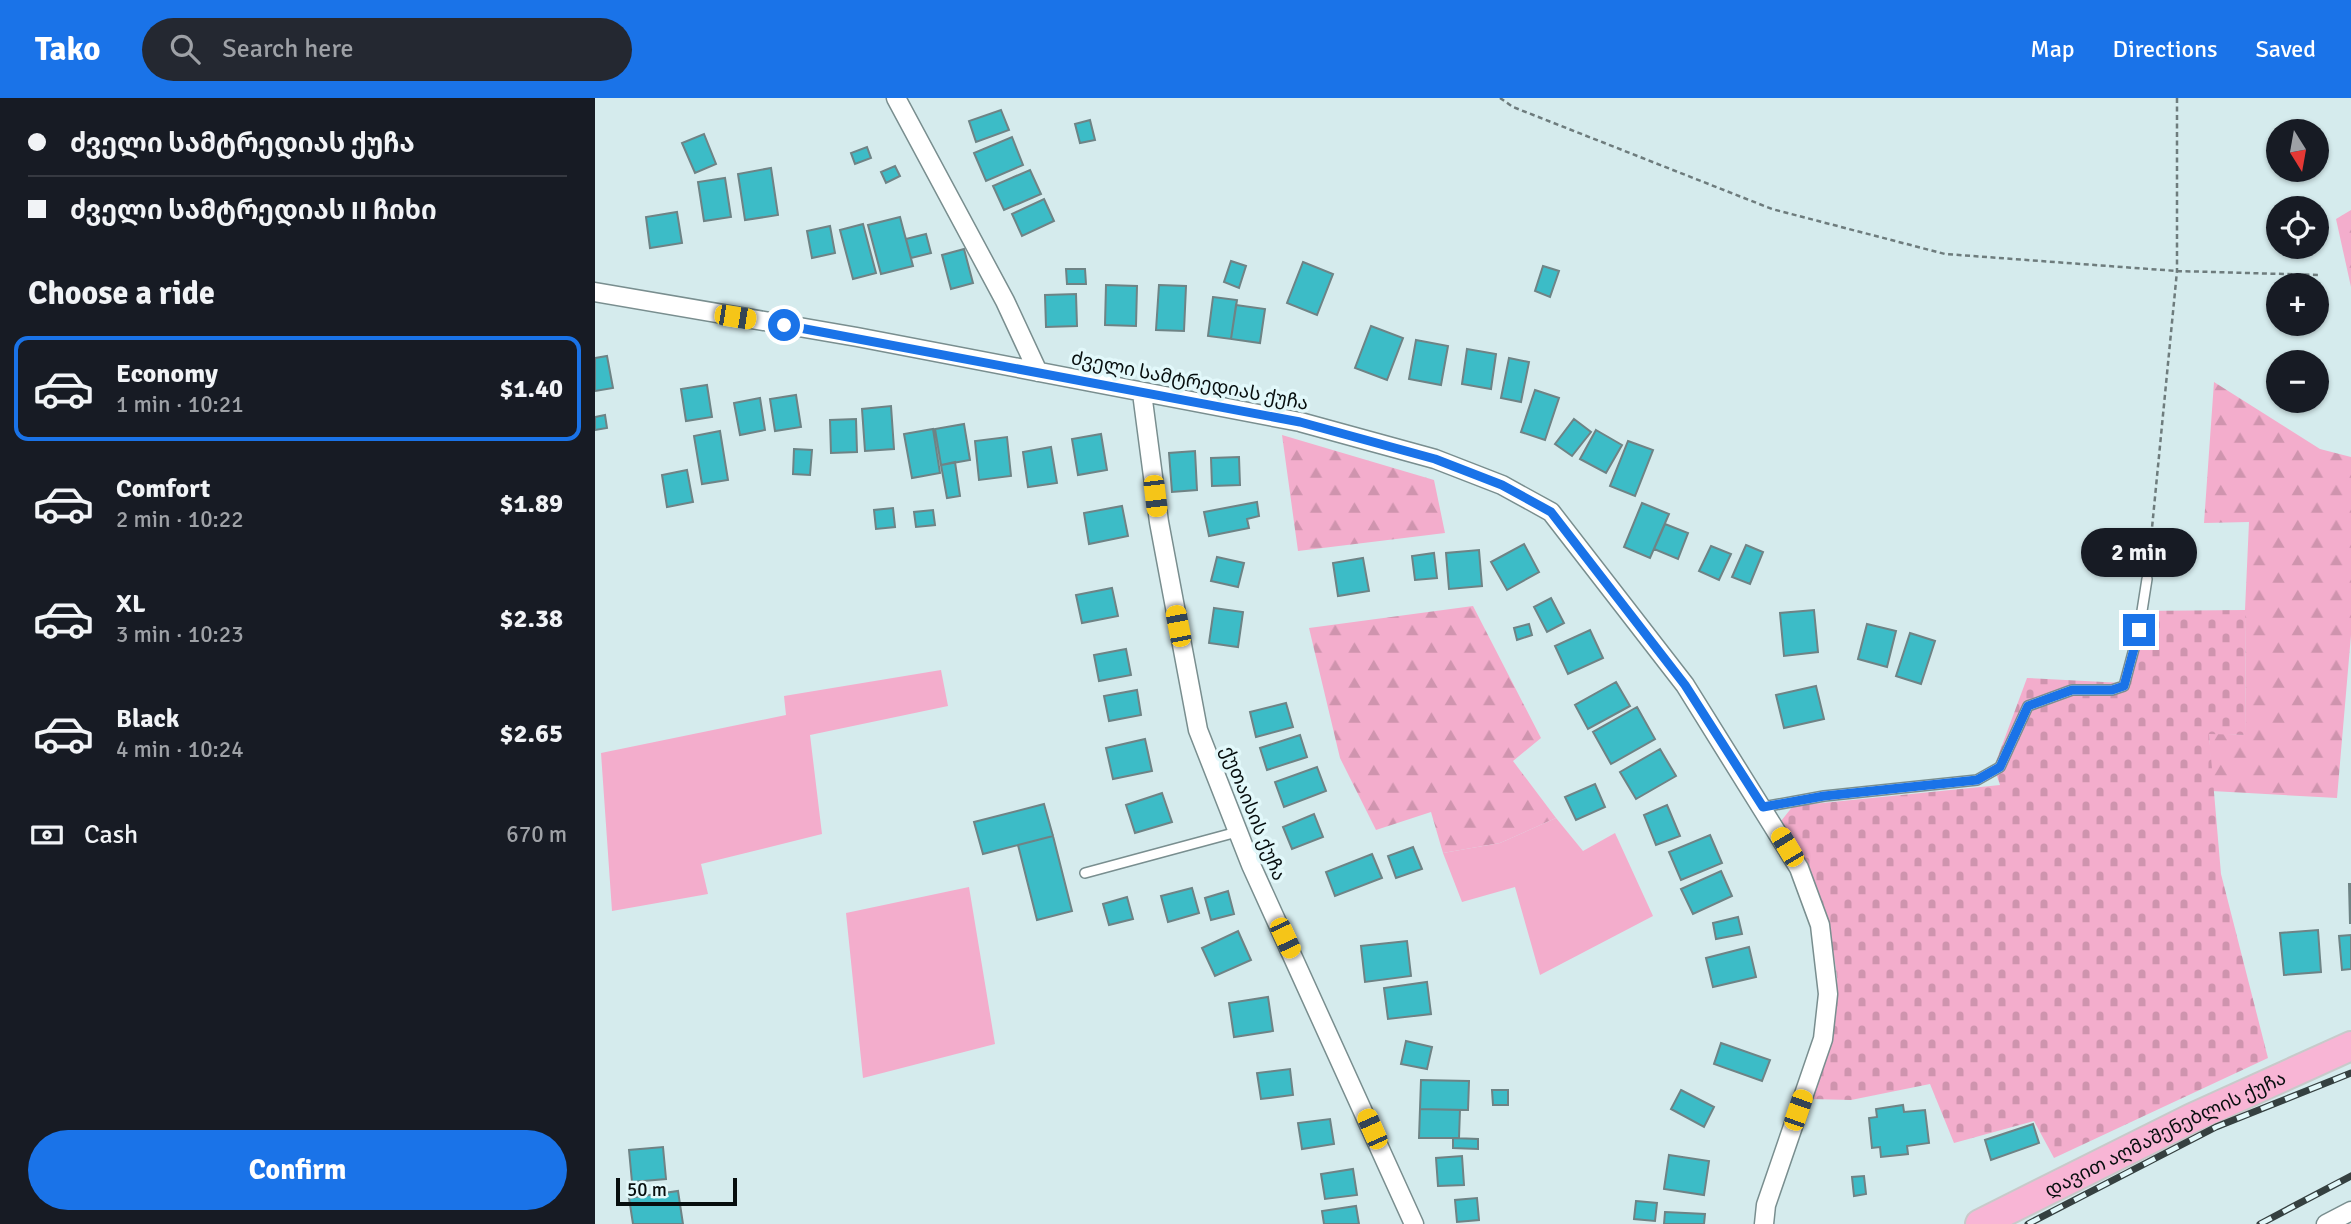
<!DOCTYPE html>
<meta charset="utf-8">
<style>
:root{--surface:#171b24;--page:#242831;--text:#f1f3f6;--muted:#9ea1a6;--line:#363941;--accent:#1a73e8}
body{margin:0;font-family:Signika,"Noto Sans Georgian",sans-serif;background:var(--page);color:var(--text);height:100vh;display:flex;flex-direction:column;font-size:26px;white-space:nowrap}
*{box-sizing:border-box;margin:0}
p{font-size:23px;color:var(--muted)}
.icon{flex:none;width:38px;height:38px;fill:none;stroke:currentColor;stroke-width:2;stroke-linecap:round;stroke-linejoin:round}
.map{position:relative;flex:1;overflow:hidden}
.details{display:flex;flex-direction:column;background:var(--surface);width:595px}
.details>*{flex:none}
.banner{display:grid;align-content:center;height:154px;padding:0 28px;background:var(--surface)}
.needle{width:46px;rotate:169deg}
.fabs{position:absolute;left:1671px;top:21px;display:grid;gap:14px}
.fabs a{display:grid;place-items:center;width:63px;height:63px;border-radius:50%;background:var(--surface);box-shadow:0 2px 5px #0004;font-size:35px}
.scale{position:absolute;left:21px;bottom:18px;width:121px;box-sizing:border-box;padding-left:7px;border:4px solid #070e0e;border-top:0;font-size:19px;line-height:24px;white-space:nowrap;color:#070e0e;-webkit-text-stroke:5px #e2f8fa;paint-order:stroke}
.end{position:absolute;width:32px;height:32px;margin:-16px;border:9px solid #1a73e8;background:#fff;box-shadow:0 0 0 4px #fff}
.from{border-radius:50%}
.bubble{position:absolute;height:49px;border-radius:24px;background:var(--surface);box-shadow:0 2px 5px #0004;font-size:23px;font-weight:700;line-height:49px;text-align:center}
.car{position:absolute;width:21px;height:42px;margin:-21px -10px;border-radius:9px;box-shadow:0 0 5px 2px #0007;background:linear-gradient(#f5c518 24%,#345 0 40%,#f5c518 0 76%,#345 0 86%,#f5c518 0)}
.banner b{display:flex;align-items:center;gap:24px;height:66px;font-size:26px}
.banner b+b{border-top:2px solid var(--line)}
.banner i{width:18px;height:18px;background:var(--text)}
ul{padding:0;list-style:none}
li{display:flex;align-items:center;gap:21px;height:105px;margin:0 14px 10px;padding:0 14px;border:4px solid transparent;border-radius:14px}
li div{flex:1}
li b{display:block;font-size:26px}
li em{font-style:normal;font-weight:700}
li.selected{border-color:var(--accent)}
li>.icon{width:63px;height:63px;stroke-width:1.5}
h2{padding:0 28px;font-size:32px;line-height:84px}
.pay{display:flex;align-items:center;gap:18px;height:77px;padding:0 28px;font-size:26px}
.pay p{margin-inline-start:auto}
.action{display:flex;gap:14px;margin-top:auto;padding:14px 28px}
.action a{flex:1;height:80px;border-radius:42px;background:var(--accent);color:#fff;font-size:28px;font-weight:700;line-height:80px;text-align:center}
header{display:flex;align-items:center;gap:42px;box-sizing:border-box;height:98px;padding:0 35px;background:var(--accent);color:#fff}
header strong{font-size:33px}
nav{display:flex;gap:38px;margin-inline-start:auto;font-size:24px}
.search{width:490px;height:63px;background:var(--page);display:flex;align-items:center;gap:18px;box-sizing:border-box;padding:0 24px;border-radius:38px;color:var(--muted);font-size:26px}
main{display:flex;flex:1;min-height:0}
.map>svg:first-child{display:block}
</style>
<header>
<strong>Tako</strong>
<div class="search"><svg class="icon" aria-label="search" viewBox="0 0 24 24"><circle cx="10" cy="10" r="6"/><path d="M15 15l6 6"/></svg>Search here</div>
<nav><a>Map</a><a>Directions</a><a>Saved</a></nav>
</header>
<main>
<section class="details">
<div class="banner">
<b><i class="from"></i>ძველი სამტრედიას ქუჩა</b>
<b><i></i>ძველი სამტრედიას II ჩიხი</b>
</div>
<h2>Choose a ride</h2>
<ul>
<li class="selected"><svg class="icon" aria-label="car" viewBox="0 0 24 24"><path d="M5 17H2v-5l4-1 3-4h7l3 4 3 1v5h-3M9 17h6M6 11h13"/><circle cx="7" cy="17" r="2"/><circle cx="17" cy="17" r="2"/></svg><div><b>Economy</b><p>1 min · 10:21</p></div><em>$1.40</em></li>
<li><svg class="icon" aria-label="car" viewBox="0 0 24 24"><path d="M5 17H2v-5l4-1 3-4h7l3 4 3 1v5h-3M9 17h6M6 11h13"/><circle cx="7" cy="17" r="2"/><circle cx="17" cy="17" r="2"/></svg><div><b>Comfort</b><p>2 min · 10:22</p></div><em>$1.89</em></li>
<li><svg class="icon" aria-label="car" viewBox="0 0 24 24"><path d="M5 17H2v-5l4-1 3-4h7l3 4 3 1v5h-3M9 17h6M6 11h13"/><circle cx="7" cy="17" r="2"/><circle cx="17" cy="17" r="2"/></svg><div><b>XL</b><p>3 min · 10:23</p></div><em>$2.38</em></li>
<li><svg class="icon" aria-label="car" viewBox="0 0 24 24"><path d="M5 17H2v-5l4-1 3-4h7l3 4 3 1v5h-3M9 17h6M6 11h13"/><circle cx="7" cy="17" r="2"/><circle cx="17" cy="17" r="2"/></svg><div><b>Black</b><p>4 min · 10:24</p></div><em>$2.65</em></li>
</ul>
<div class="pay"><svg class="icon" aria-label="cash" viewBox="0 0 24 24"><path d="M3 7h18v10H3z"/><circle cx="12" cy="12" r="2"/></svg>Cash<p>670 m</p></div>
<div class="action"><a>Confirm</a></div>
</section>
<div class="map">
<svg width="1756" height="1126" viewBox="0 0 1756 1126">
<defs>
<pattern id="forest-firs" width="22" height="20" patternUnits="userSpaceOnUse" patternTransform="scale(1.75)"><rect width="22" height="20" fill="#f3adcc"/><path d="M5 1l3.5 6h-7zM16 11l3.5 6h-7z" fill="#cf94ae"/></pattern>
<pattern id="cemetery-stones" width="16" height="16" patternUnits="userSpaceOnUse" patternTransform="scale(1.75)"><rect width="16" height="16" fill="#f3adcc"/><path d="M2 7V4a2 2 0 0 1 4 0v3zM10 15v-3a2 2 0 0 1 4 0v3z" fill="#cf94ae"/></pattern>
</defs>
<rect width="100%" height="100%" fill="#d5ebed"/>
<path fill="url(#forest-firs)" d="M1756,112V189L1741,121Z
M1619,284L1725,351L1756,359V537L1742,700L1617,693L1614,635L1651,637L1650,512L1654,424L1609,425Z
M687,337L839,382L850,435L703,453Z
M878,508L946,640L918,663L961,720L905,745L848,755L836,714L781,732L745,660L714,530Z"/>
<path fill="url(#cemetery-stones)" d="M1650,512L1651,637L1614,636L1626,776L1673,960L1459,1060L1439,1023L1359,1045L1335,986L1256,1002L1215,1001C1223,973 1244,907 1242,880C1238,826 1207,772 1186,723L1198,708L1405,687L1399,669L1432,580L1528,585L1540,513Z"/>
<path fill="#f3adcc" d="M346,572L353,608L215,637L227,736L106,766L113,796L17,813L6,655L191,617L189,598Z
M961,720L988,753L1020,735L1058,818L945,877L920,789L867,804L848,755L905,745Z
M374,789L400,946L268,980L251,815Z"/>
<path fill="#3cbcc7" stroke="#6e8385" stroke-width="2" d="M406,12L414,32L381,44L374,23Z
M495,22L500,42L485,45L480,26Z
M109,36L121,66L100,75L87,45Z
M417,39L428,67L391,83L379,55Z
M272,49L276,60L260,66L256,55Z
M300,68L305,78L291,85L286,74Z
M176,70L183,117L150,122L143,76Z
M435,72L446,96L409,112L398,88Z
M130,80L136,119L109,123L103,84Z
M449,101L459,123L427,138L417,116Z
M82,114L87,145L55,150L51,119Z
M305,119L318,168L286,176L273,127Z
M268,126L281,175L258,181L245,132Z
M235,128L240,155L217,160L212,133Z
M331,136L336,155L316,160L311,141Z
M369,151L378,185L356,191L347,157Z
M636,163L651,168L644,190L629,184Z
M708,164L738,176L722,217L692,205Z
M948,168L964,173L955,199L940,193Z
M471,171H490L491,186H472Z
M511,187L542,188L541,228L510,227Z
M564,187L591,188L589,233L561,232Z
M481,196L482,228L451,229L450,197Z
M618,199L642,202L636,241L613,238Z
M641,207L670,211L665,245L636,241Z
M776,228L808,240L792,282L760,270Z
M821,242L853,248L846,287L814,281Z
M872,251L901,256L896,291L867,286Z
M12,258L18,290L0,293V260Z
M914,260L934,264L926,304L906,300Z
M112,287L117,319L91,323L86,291Z
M940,292L964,300L950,342L926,334Z
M201,297L206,329L180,333L175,301Z
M165,300L170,332L145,337L139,305Z
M296,308L299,351L270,353L267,311Z
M10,317L12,330L0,332V319Z
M261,321L262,354L236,355L235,322Z
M979,321L996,334L977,358L960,346Z
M369,326L375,362L346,367L340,331Z
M338,331L345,375L317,380L309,336Z
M1001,332L1027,347L1011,375L985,361Z
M125,333L133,382L107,386L99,338Z
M506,336L512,372L483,377L477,341Z
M412,339L416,378L384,382L380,343Z
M1033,343L1058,352L1040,398L1015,388Z
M456,349L462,385L433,389L428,354Z
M199,351L217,352L215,377L198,376Z
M600,353L602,392L577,394L574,355Z
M644,359L645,387L617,388L616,360Z
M360,364L365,398L352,400L346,367Z
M92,372L98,404L72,409L67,377Z
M662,404L664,418L652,421L654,430L614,438L609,414Z
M1047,405L1074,416L1055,460L1029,449Z
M527,408L533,438L494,446L489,415Z
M298,410L300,429L281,431L279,412Z
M338,412L340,427L321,429L319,414Z
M1070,426L1093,435L1083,461L1059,451Z
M929,446L944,474L912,492L896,464Z
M1151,447L1168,454L1155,486L1137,479Z
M1116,448L1136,456L1124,482L1104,473Z
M884,452L887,488L854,491L851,455Z
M839,455L842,480L820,482L817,458Z
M622,459L649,465L643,489L616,483Z
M768,460L774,493L743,498L738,465Z
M517,490L523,518L487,525L481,497Z
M956,500L969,525L952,534L939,509Z
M619,510L648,514L643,549L614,545Z
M1219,512L1223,554L1189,558L1185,515Z
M934,526L937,537L922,542L919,530Z
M1272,526L1301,533L1292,569L1263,561Z
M995,532L1008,560L973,576L960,548Z
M1315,535L1340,543L1326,586L1301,578Z
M531,551L536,577L504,583L499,557Z
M1021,584L1035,608L993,631L980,607Z
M1221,588L1229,621L1189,630L1181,597Z
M542,592L546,617L514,623L509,598Z
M691,605L698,629L661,639L655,614Z
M1042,609L1060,641L1016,666L998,634Z
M705,637L712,659L672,672L665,650Z
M550,641L557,673L518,681L511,650Z
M1065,651L1081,678L1041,701L1025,674Z
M722,669L731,693L689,709L680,684Z
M1000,686L1010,709L981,722L970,699Z
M567,695L577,724L540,735L531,707Z
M449,706L458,738L388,756L379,724Z
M1072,707L1085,738L1061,747L1049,717Z
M719,716L728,739L697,751L688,729Z
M1115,737L1127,765L1086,782L1074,754Z
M458,738L477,813L442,822L423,747Z
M818,749L827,771L801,780L793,758Z
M777,756L787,780L740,798L731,774Z
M1126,773L1137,798L1098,816L1086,791Z
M1754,786H1756V825H1755Z
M597,790L604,815L573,824L566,798Z
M633,793L639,816L616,822L610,800Z
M532,799L538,821L514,827L508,806Z
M1143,819L1147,836L1121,841L1118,825Z
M1723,832L1726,874L1689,877L1685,835Z
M643,833L656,862L620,878L607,850Z
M1756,837V871L1747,872L1744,838Z
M812,843L816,878L770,884L766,848Z
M1154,849L1161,879L1118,889L1111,860Z
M832,884L836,916L793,921L789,890Z
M673,899L678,933L639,939L634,905Z
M811,943L837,949L832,971L806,966Z
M1126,945L1175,962L1167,983L1119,966Z
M695,971L698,997L666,1001L662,975Z
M826,982L874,983L873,1012L825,1011Z
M897,992H913V1007H898Z
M1086,992L1119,1009L1109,1029L1076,1011Z
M1308,1007L1309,1014L1330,1012L1334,1045L1312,1048L1313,1056L1286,1059L1285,1049L1277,1050L1274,1020L1282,1019L1281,1011Z
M825,1011L865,1012L864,1040H824Z
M735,1021L739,1046L707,1051L703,1025Z
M1438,1026L1444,1045L1396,1062L1390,1042Z
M858,1040L883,1041V1051L858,1050Z
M68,1049L71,1081L37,1084L34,1052Z
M1074,1057L1114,1063L1109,1097L1069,1091Z
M867,1058L869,1087L843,1088L841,1060Z
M758,1071L762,1097L730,1101L726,1076Z
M1269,1078L1271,1096L1259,1098L1257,1079Z
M83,1093L88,1126H38L34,1100Z
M882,1100L884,1122L862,1124L860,1102Z
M1041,1103L1062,1105L1060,1123L1039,1121Z
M761,1108L764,1126H729L727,1113Z
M1070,1114L1110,1116L1109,1126H1069Z"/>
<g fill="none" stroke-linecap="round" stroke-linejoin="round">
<g stroke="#798e8f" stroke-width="12">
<path id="lane" d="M1168,709L1229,698L1382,682L1405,669L1433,608L1477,592H1517L1529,588L1544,532L1552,481
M490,775L642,734"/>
</g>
<g stroke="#798e8f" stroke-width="21">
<path id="street" d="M301,0L410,203L443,274
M0,194L262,239L705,324L840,361L907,387L956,414L1090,587L1204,770L1225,827L1233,896L1228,941L1171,1107L1169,1126
M547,295L564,424L603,632L656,767L819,1126
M1731,1126L1756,1113"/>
</g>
<g stroke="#c8caca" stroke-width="32">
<g id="primary">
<path id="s1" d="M1385,1126L1597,1020L1756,948"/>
</g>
</g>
<path stroke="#6e7c7d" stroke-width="2.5" stroke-dasharray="5 3.5" stroke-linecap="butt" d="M905,0L918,9L1177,111L1350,156L1582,173L1724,177
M1553,471L1582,173V0"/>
<use href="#lane" stroke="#fff" stroke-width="9"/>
<use href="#street" stroke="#fff" stroke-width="18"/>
<use href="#primary" stroke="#f8b5d5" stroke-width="28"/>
<g stroke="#354040" stroke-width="7">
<path id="rail" d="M1433,1126L1621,1029L1756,975
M1665,1126L1756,1078"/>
</g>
<use href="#rail" stroke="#e2f8fa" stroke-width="4.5" stroke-dasharray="13" stroke-linecap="butt"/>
</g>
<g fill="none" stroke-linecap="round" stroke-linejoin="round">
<path stroke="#1a73e8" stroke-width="9" d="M189,227L705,324L840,361L907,387L956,414L1090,587L1168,709L1229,698L1382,682L1405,669L1433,608L1477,592H1517L1529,588L1544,532"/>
</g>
<g text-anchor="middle" stroke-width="7" stroke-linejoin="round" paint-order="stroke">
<g font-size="19" fill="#070e0e" stroke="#e2f8fa">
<text transform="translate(595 282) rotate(11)" y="7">ძველი სამტრედიას ქუჩა</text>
<text transform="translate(659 715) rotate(68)" y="7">ქუთაისის ქუჩა</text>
<text dy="7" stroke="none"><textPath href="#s1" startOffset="206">დავით აღმაშენებლის ქუჩა</textPath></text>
</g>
</g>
</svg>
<div class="fabs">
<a><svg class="needle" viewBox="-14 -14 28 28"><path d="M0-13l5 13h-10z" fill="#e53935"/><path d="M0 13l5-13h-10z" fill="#9ea1a6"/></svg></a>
<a><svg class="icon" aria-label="locate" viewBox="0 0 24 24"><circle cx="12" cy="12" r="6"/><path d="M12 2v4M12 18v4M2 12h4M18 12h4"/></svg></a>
<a>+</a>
<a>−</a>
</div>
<div class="scale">50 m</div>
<i class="end from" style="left:189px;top:227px"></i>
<i class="end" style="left:1544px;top:532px"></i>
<div class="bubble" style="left:1486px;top:430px;width:116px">2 min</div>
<i class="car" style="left:140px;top:219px;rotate:99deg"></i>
<i class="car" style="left:560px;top:398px;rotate:173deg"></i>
<i class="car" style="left:583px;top:528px;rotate:349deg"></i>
<i class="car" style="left:1192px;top:749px;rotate:329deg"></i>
<i class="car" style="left:690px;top:840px;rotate:155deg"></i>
<i class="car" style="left:1203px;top:1012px;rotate:19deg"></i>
<i class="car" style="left:777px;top:1031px;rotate:336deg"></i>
</div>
</main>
